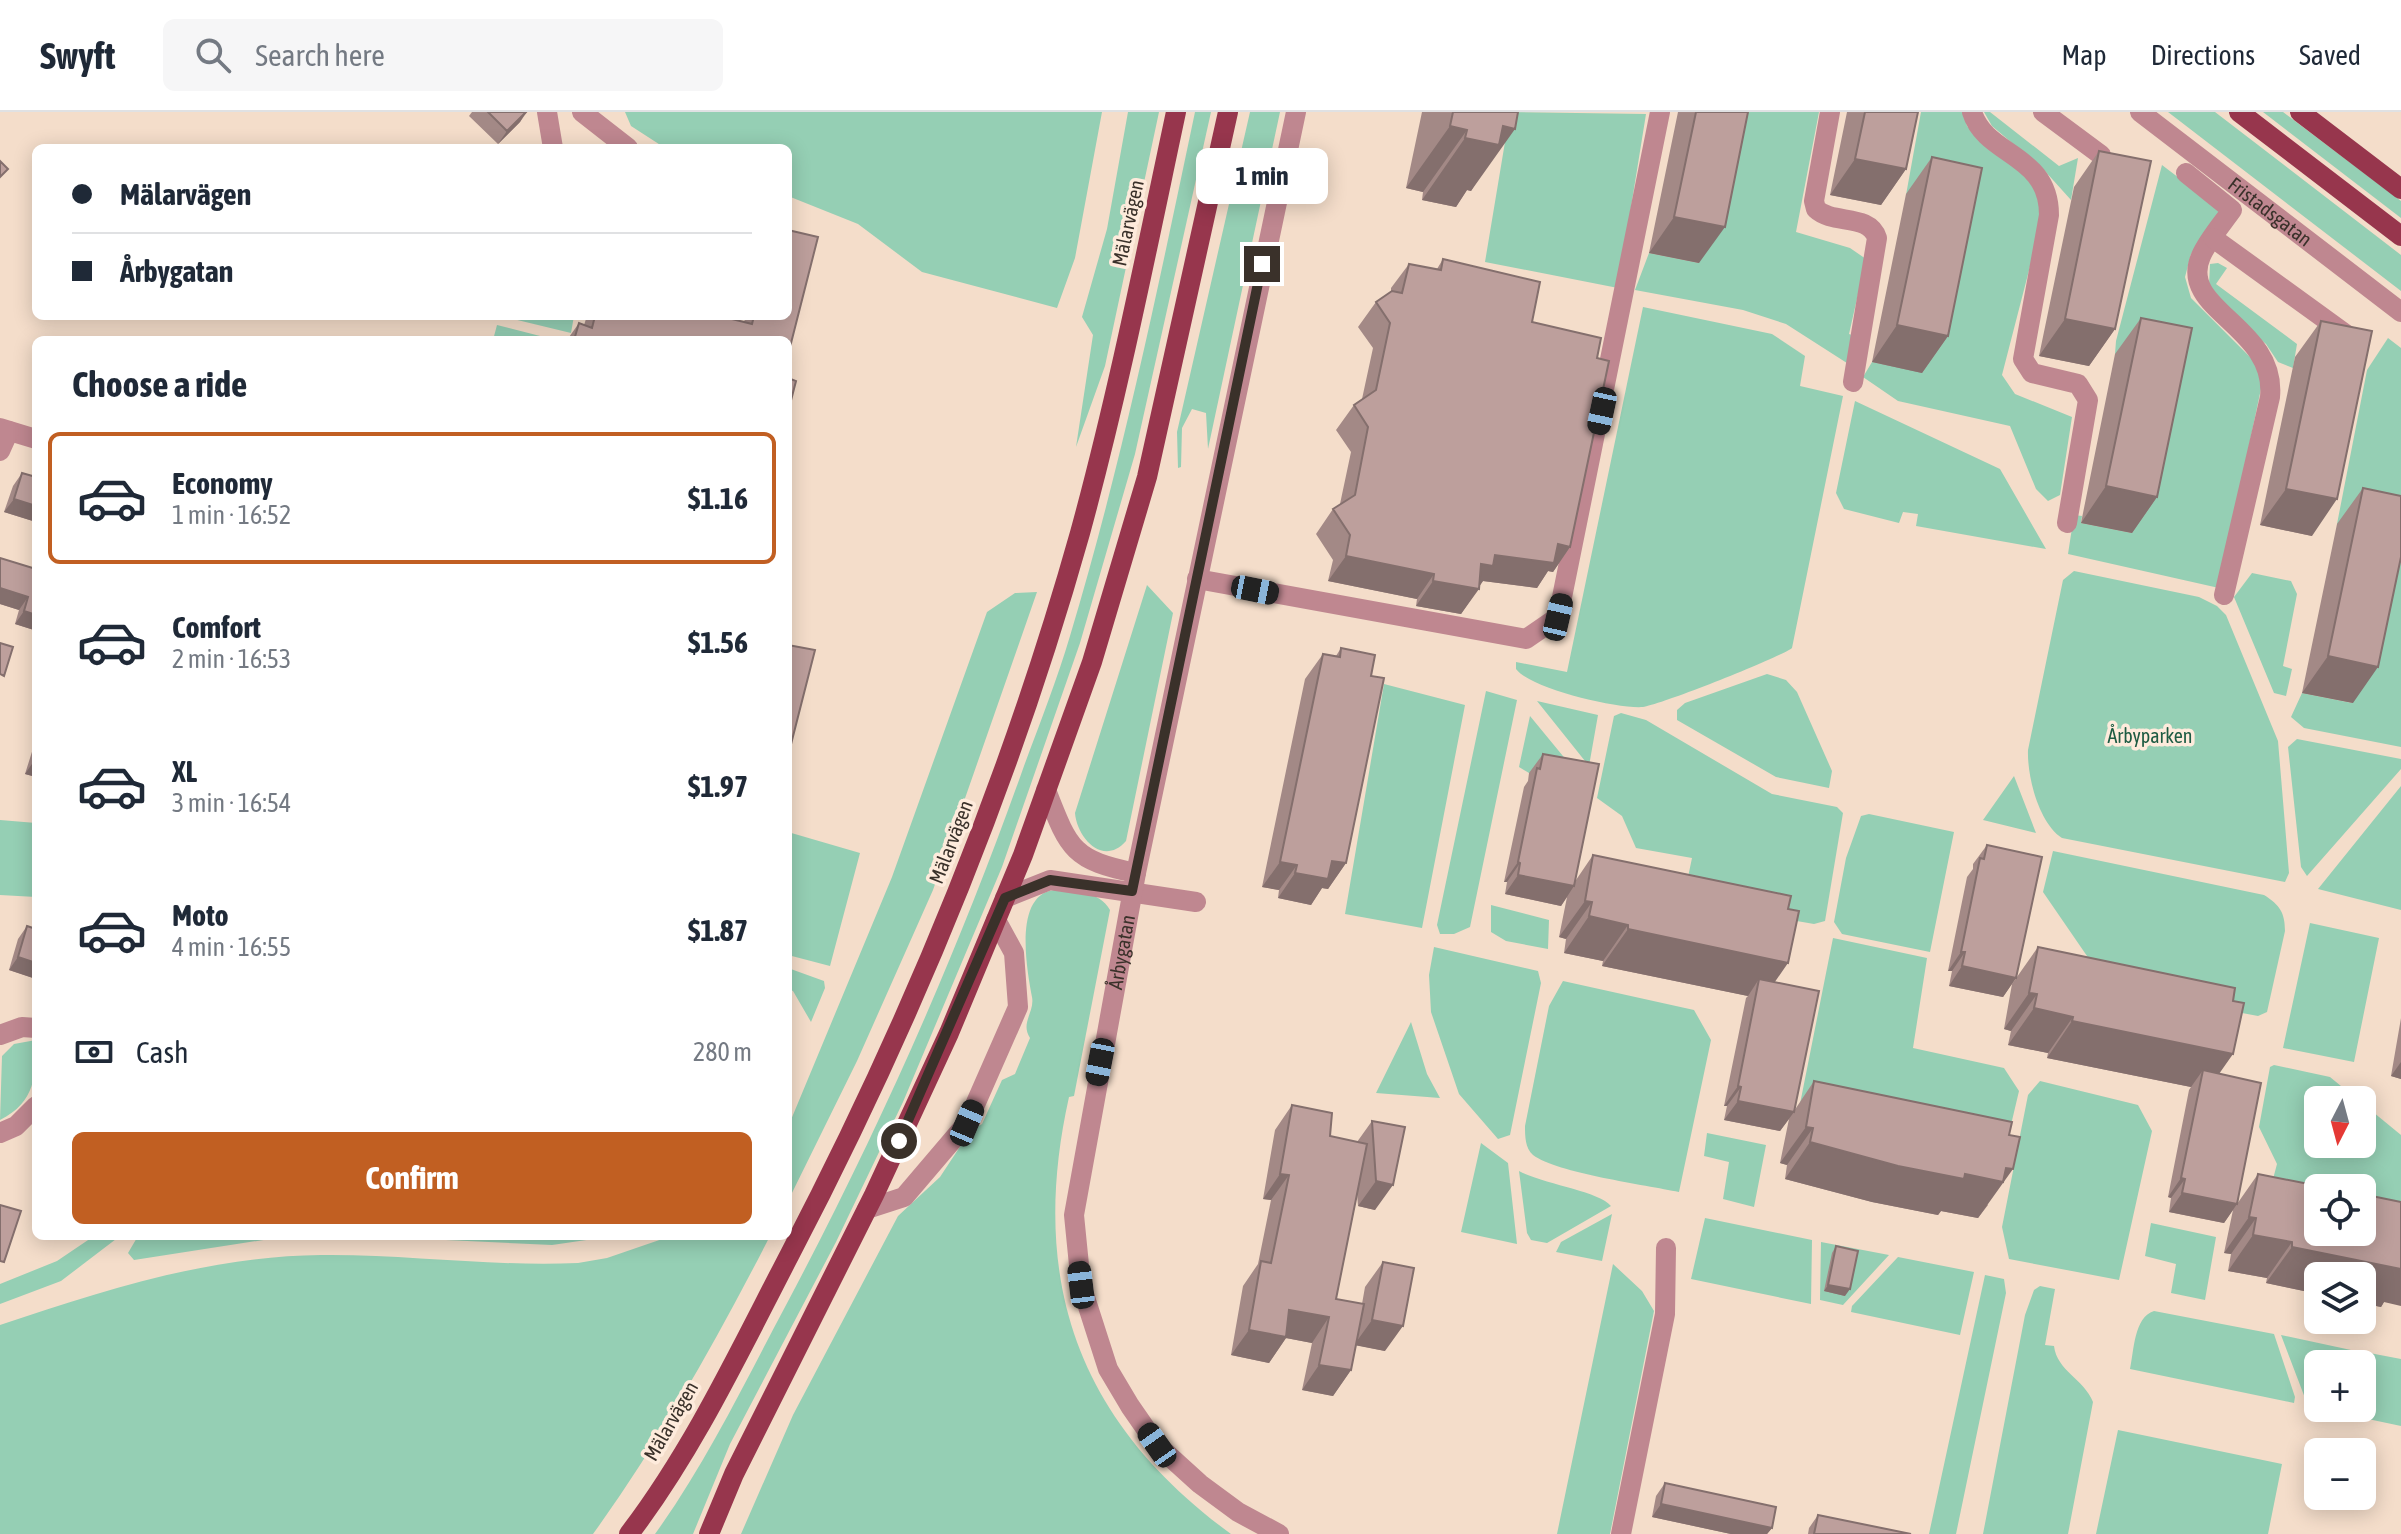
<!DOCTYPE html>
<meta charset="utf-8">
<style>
:root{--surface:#fff;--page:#f6f6f7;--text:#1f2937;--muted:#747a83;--line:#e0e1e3;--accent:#c15f22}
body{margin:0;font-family:"Asap Condensed",sans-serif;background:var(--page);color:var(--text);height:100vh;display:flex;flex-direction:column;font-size:30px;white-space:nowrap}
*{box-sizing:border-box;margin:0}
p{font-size:26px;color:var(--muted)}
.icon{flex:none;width:44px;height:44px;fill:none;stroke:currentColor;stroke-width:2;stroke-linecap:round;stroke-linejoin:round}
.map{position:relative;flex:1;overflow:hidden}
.panel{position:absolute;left:32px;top:224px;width:760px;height:904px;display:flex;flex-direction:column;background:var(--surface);border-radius:12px;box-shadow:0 4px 20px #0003}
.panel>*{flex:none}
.hud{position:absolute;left:32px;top:32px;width:760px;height:176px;border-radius:12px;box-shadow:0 4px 20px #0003;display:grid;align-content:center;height:176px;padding:0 40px;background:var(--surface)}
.needle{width:52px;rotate:186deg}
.tools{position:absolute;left:2304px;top:974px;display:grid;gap:16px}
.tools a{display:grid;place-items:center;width:72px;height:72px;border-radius:12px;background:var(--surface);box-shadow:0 4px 20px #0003;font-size:40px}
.end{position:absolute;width:36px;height:36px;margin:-18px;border:10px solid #3a312a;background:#fff;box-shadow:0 0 0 4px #fff}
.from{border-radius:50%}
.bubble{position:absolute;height:56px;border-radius:12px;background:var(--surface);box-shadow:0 4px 20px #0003;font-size:26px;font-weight:700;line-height:56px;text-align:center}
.car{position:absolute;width:24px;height:48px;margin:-24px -12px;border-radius:10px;box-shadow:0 0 6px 2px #0007;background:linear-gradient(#222 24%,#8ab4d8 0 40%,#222 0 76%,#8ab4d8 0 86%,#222 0)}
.hud b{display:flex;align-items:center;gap:28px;height:76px;font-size:30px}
.hud b+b{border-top:2px solid var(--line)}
.hud i{width:20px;height:20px;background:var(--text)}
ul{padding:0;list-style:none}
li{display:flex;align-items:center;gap:24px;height:132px;margin:0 16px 12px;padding:0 24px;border:4px solid transparent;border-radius:12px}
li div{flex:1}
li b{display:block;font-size:30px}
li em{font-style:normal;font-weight:700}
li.active{border-color:var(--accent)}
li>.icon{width:72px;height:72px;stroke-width:1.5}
h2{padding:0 40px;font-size:36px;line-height:96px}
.pay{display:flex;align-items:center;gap:20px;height:88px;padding:0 40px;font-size:30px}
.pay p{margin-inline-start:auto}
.cta{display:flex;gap:16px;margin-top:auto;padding:16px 40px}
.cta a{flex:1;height:92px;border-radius:12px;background:var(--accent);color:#fff;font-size:32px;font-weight:700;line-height:92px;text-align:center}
header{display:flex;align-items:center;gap:48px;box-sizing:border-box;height:112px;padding:0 40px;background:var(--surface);border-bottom:2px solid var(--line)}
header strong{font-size:38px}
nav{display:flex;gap:44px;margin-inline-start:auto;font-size:28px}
.search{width:560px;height:72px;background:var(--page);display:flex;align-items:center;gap:20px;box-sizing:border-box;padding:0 28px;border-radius:12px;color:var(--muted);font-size:30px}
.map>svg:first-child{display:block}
</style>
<header>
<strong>Swyft</strong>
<div class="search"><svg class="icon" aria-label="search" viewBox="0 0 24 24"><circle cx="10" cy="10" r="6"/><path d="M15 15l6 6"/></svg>Search here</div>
<nav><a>Map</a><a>Directions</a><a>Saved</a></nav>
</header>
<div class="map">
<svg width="2401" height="1422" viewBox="0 0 2401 1422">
<rect width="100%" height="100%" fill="#f4ddca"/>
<path fill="#95cfb4" d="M625,0H1102L1075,146L1057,196L922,160L858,112L788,84V36H665L631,14Z
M1128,0H1159L1105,254L1076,335L1093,223L1082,205L1107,117Z
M1195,0H1211L1135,342L1080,531L1002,755L903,990L836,1130L730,1332L693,1422H655C706,1351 744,1272 785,1195C878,1020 958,841 1024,654C1040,611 1057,568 1070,524C1122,351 1158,176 1195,0Z
M1250,0H1280L1208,337L1206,301L1192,297L1182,316L1181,355L1178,356L1177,320Z
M1510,0L1646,2L1618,176L1485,150Z
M1730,0H1819L1796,120L1850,136L1866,147L1849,222L1860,226L1850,253L1786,212L1743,198L1635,178L1649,141L1699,151Z
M1921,0H1964L1967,14L2033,70L2039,82L2042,108L2002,263L2015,282L2072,305L2060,383L2048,389L2036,377L2010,314L1898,289L1863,265L1872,250L1922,260L1906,83Z
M1984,0H1990L2059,54L2078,46L2071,88L2044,58L1992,14Z
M2168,0H2215L2401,143V179Z
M2263,0H2283L2401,89V106Z
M2162,53L2221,98L2191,142L2185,165L2191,186L2259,254L2262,272L2219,476L2068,442L2074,403L2082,404L2081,411L2132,421L2166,253L2115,242L2116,229Z
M2218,151L2227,156L2216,172L2297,232L2293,256L2278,250L2266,232L2240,210L2209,173L2210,152Z
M1643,195L1772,222L1805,244L1800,274L1843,284L1792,536C1779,546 1660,593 1643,595C1617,597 1531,577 1516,557V550L1567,560Z
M501,204H574L571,221Z
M497,213L544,225L543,228H493Z
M2388,226L2401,236V635L2304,616L2291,605L2302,581L2352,591L2387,422L2337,412L2367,258Z
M1855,289L2000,357L2046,437L1916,414L1918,402L1903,400L1899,411L1844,397L1836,381Z
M2074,459L2199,485L2217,494L2226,503L2278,629L2289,761L2285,770L2062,726C2039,711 2027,665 2028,638L2063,468Z
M2252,461L2291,469L2297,482L2283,554L2292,557L2286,584L2274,581L2234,485Z
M1147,473L1173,501L1126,729C1103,755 1077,726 1075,701Z
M1037,480L933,778L857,949L788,1089V1015L892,765L987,500L1015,481Z
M1767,562L1786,568L1797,580L1832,659L1829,676L1776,665L1677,608V598L1685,591Z
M1384,572L1465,593L1422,816L1345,802Z
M1486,579L1517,588L1470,815L1454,822H1440L1437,813Z
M1537,589L1598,603L1589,654Z
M1621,601L1646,608L1772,682L1837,695L1843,701L1825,809L1814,812L1683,789L1692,746L1636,736L1622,704L1597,686L1614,604Z
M1530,604L1586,672L1529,661L1519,655Z
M2297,627L2401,647V657L2307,764L2301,755L2288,635Z
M2014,664L2036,721L1983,708Z
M2401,674V798L2318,777Z
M1869,702L1954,720L1930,840L1842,822L1834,810L1846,746L1861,704Z
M0,708L36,711V785L0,783Z
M788,720L860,741L830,854L788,843Z
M2053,739L2264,783C2280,793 2285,801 2285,819L2267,900L2258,904L2109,876L2043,780Z
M1054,778C1074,781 1099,778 1110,798L1074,984L1069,985C1028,1169 1078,1310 1231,1422H741L793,1303L898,1104L940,1065L971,1018L982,1012L1002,968L1015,962L1030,926C1020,911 1035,900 1032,885C1027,858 1013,783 1054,778Z
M1491,793L1549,808L1548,837L1506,829L1491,820Z
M2310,811L2379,826L2354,950L2283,936Z
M1833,826L1927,846L1913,936L2004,956L2019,979L2006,1034L1800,992Z
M1434,835L1538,859L1541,871L1510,1023L1498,1027L1459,982L1431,900L1429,863Z
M788,856L824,869L825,876L811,910L793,879L788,877Z
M1563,869L1694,898L1711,928L1679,1080C1646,1073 1557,1061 1533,1043C1525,1036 1525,1024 1525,1014L1549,894Z
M1411,910L1427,962L1440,986L1376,981Z
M36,928C36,963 36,990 0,1008L2,944L14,932Z
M2274,953L2330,965L2358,988H2318V1032H2362V991L2401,1023V1111L2362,1110V1076H2318L2273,1067L2277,1052L2259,1015L2270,955Z
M2040,969L2138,993L2152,1019L2119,1168L2009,1147L2002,1115L2028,983Z
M1707,1021L1766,1033L1754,1095L1723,1087L1729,1050L1704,1044Z
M1481,1031L1508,1051L1517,1132L1461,1120Z
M1519,1059C1543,1072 1599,1079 1611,1094L1547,1131L1531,1128L1527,1121Z
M1612,1102L1602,1149L1556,1140L1561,1130Z
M1705,1106L1812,1128L1811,1192L1691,1167Z
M2151,1111L2216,1125L2205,1188L2171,1181L2176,1152L2145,1144Z
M94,1124H120L61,1169L0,1192V1172L57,1149Z
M138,1124H289L134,1148L128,1141Z
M360,1124H614L552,1133Z
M671,1124H770C717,1227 661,1328 593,1422H0V1213C104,1178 210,1144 321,1143C407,1142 492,1155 578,1151L607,1146Z
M1821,1130L1889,1143L1843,1193L1820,1188Z
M1898,1145L1974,1160L1960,1223L1851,1200L1852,1194Z
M1613,1152L1642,1179L1654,1199L1610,1422H1557Z
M1985,1163L2004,1167L2006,1181L1956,1422H1929Z
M2040,1174L2055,1177L2045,1233L2054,1234C2057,1259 2084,1267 2093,1290L2068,1422H1983L2025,1203L2034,1178Z
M2154,1199L2274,1222L2295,1285L2294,1291L2130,1257C2134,1239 2134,1205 2154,1199Z
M2281,1223L2351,1238L2345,1252H2318V1289L2305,1286Z
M2359,1239L2401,1247V1314L2335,1300L2336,1296H2362V1252H2354Z
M2118,1318L2282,1352L2268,1422H2096Z"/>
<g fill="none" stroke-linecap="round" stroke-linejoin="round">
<g stroke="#bf8790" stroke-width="20">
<path d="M547,0L553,36"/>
<path d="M582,0L628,36"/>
<path d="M1830,0L1814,89L1816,97C1833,113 1869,101 1877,126L1853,270"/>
<path d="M1972,0C1986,45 2049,41 2049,103L2023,247L2032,261L2078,272L2088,288L2067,411"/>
<path d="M2043,0L2101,43"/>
<path id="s1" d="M2140,0L2401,200"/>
<path d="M2186,61L2232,98C2222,112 2208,128 2201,144C2177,198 2277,214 2270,285L2224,483"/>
<path d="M2213,126L2347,223"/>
<path d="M0,316L36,327"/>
<path d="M0,339L9,319"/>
<path d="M1197,467L1526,527L1558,505L1660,0"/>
<path d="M1046,678C1069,737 1072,748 1136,761"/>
<path d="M1005,786L1050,768L1196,790"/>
<path d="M0,923L22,915L36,916"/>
<path d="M0,1021L16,1014L36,994"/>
<path d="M867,1097L904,1085L967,1011L1018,895L1014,841L996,808"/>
<path id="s2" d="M1279,1422L1238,1400L1200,1372L1157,1333L1130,1294L1108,1257L1081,1173L1074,1103L1136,761L1296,0"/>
<path d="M1621,1422L1665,1202L1666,1136"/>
</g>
<path stroke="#97364d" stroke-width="20" d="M2239,0L2401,124
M2300,0L2401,77
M629,1422C694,1337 741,1236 790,1142C910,912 1010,670 1080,421C1118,282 1146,141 1176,0
M709,1422L734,1362L874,1083L949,921L1023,743L1092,550L1147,365L1228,0"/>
</g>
<path fill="#a38986" d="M472,0H527L520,10L498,32L469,4Z
M1422,0H1518L1471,79L1467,78L1456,95L1422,88L1423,80L1406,76Z
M1678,0H1748L1699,151L1649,141Z
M1847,0H1918L1906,57L1881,93L1830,83Z
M2099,39L2115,217L2089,254L2039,244L2074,75Z
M1932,45L1948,224L1922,261L1872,250L1906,82Z
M1443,147L1532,210L1597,246L1570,435L1553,460L1548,459L1537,476L1483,469L1461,502L1416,494L1417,487L1328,469L1333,448L1316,422L1333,397L1340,392L1351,340L1336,318L1354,293L1362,287L1373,236L1358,215L1376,190L1391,180V176L1409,152L1437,157Z
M587,204H720L744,210L746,204H788V228H567L579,211L584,213Z
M2141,206L2157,385L2132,421L2081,411L2115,242Z
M2321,209L2312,424L2260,413L2295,245Z
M22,361L36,365V410L4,400L13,374Z
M2363,376L2353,591L2302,581L2337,412Z
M0,446L36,457V516L34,518L15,512L19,498L0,492Z
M1341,536L1371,564L1346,751L1328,777L1322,776L1311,793L1278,786L1279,778L1262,775L1305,567L1323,542L1336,544Z
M36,627V665L25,662Z
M1543,642L1576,768L1593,743L1775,870L1794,999L1814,969L1988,1093L1978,1106L1941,1099L1938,1103L1872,1090L1785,1067L1787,1053L1780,1051L1789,1007L1780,1019L1724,1008L1727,994H1724L1746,886L1748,884L1602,854L1603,849L1564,841L1566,827L1559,825L1567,785L1561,794L1505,782L1507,770H1504L1524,675L1528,669L1529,661Z
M1987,733L2016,866L2003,885L1949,874L1952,859H1948L1967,765L1973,757V752Z
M27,814L36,817V867L9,858L18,827Z
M2038,835L2219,962L2237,1092L2258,1062L2384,1190L2381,1195L2266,1171L2267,1166L2228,1159L2231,1142L2224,1141L2233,1098L2224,1111L2169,1100L2171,1086L2168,1085L2189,978L2191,975L2047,946L2048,941L2008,933L2011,919L2004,917L2012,872Z
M2401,906V967L2391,964Z
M1292,993L1330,1024L1357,1030L1372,1009L1405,1015L1375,1098L1358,1094L1357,1081L1336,1187L1362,1192L1365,1175L1383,1150L1385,1239L1356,1233L1351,1258L1333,1284L1302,1278L1312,1231L1286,1226L1269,1251L1231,1243L1243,1174L1258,1152L1271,1088L1263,1087L1275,1018Z
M1836,1134L1845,1184L1824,1179L1832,1141Z
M1665,1371L1772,1416L1767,1422H1731L1652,1405L1656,1384Z
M1818,1403L1911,1422H1808L1809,1416Z"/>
<path fill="#846f6d" d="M526,0L520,10L498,32L507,19Z
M1450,14L1467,18L1423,80L1406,76Z
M1503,14L1515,17L1471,79L1467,78L1456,95L1422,88L1465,26Z
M1855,47L1906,57L1881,93L1830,83Z
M1674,105L1725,115L1699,151L1649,141Z
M2065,207L2115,217L2089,254L2039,244Z
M1897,213L1948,224L1922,261L1872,250Z
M2106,374L2157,385L2132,421L2081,411Z
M2286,377L2337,387L2312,424L2260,413Z
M14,387L36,394V410L4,400Z
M1558,432L1570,435L1553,460L1548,459L1537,476L1483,469L1477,477H1479L1461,502L1416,494L1433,469L1481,452L1495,443Z
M1346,444L1434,462L1417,487L1328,469Z
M0,476L28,485L19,498L0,492Z
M24,499L36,503V516L34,518L15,512Z
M2328,544L2378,555L2353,591L2302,581Z
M34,649H36V665L25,662Z
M1332,749L1346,751L1328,777L1322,776L1311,793L1278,786L1295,761Z
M1280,750L1297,753L1279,778L1262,775Z
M1518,750L1520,751L1507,770H1504Z
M1518,763L1574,774L1561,794L1505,782Z
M1585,789L1592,790L1566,827L1559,825Z
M1589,804L1628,813L1603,849L1564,841Z
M1628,817L1788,851L1763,887L1759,867L1748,884L1602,854Z
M1961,840H1965L1952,859H1948Z
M18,845L36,851V867L9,858Z
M1962,854L2016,866L2003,885L1949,874Z
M2029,881L2037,882L2011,919L2004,917Z
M2034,896L2073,905L2048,941L2008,933Z
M2072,909L2233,942L2207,979L2203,958L2191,975L2047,946Z
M2401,950V967L2391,964Z
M1738,974L1741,975L1727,994H1724Z
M1738,989L1794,1000L1780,1019L1724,1008Z
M1806,1015L1813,1016L1787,1053L1780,1051Z
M1810,1030L1965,1062L2006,1056L2013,1057L1978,1106L1941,1099L1938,1103L1872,1090L1785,1067Z
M1280,1062L1289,1063L1271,1088L1263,1087Z
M2181,1066L2185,1067L2171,1086L2168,1085Z
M1376,1069L1393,1073L1375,1098L1358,1094Z
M2182,1081L2237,1092L2224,1111L2169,1100Z
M2249,1105L2256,1106L2231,1142L2224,1141Z
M2253,1123L2292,1130L2267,1166L2228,1159Z
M2292,1135L2401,1157V1194L2384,1190L2381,1195L2362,1191V1164H2318V1182L2266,1171Z
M1828,1173L1850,1177L1845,1184L1824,1179Z
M1289,1198L1329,1205L1312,1231L1286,1226L1269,1251L1231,1243L1249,1218Z
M1372,1208L1403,1214L1385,1239L1354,1233Z
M1319,1253L1351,1258L1333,1284L1302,1278Z
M1661,1392L1772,1416L1767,1422H1731L1652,1405Z"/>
<path fill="#bd9f9c" stroke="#846f6d" stroke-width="2" d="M488,0H526L507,19Z
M1453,0H1518L1515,17L1503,14L1499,33L1465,26L1467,18L1450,14Z
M1696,0H1748L1725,115L1674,105Z
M1865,0H1918L1906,57L1855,47Z
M2099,39L2151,49L2115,217L2065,207Z
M1932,45L1982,56L1948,224L1897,213Z
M0,49L8,57L0,65Z
M788,118L818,125L788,243V228H574L579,211L592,216L595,204H720L752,212L754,204H788Z
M1443,147L1540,170L1532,210L1601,226L1597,246L1609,249L1570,435L1558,432L1554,451L1495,443L1493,454L1481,452L1479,477L1433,469L1434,462L1346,444L1350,423L1333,397L1355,383L1368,315L1354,293L1376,278L1390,211L1376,190L1392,179L1402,181L1409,152L1441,158Z
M2141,206L2192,216L2157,385L2106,374Z
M2321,209L2372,219L2337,387L2286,377Z
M788,266L796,269L788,300Z
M22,361L36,365V394L14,387Z
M2363,376L2401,384V445L2378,555L2328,544Z
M0,446L36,457V503L24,499L28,485L0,476Z
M0,531L13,535L4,564L0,562Z
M788,533L815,538L788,644Z
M1341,536L1375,543L1371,564L1384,566L1346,751L1332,749L1328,767L1295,761L1297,753L1280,750L1323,542L1340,545Z
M1543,642L1599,652L1574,774L1518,763L1520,751L1518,750L1537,656L1540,657Z
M1987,733L2042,745L2016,866L1962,854L1965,840H1961L1980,746L1984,747Z
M1593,743L1791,784L1788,797L1799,799L1788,851L1628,817V813L1589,804L1592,790L1585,789Z
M27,814L36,817V851L18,845Z
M2038,835L2235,876L2233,889L2244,891L2233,942L2072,909L2073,905L2034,896L2037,882L2029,881Z
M1759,867L1819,879L1794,1000L1738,989L1741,975L1738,974Z
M2203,958L2261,971L2237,1092L2182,1081L2185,1067L2181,1066Z
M1814,969L2012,1010L2009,1023L2020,1025L2013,1057L2006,1056L2003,1070L1965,1062L1964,1067L1898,1054L1810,1030L1813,1016L1806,1015Z
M1292,993L1332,1001L1330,1024L1367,1032L1336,1187L1364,1192L1351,1258L1319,1253L1329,1205L1289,1198L1286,1225L1249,1218L1261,1149L1271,1151L1289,1063L1280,1062Z
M1372,1009L1405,1015L1393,1073L1376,1069Z
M2258,1062L2329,1076H2318V1120H2362V1082L2401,1090V1157L2292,1135V1130L2253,1123L2256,1106L2249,1105Z
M0,1093L21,1099L4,1150L0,1149Z
M1836,1134L1858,1139L1850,1177L1828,1173Z
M1383,1150L1414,1156L1403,1214L1372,1208Z
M1665,1371L1776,1395L1772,1416L1661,1392Z
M1818,1403L1911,1422H1814Z"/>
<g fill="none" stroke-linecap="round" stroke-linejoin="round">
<path stroke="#3a312a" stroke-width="10" d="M899,1029L1005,786L1050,768L1132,779L1262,152"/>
</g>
<g text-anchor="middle" stroke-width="7" stroke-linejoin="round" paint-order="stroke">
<g font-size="20" fill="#3a312a" stroke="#feebdc">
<text dy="7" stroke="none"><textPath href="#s1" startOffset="164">Fristadsgatan</textPath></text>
<text transform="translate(1128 111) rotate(-78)" y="7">Mälarvägen</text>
<text transform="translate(951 730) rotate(-69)" y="7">Mälarvägen</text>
<text dy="7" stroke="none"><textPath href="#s2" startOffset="668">Årbygatan</textPath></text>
<text transform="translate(671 1309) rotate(-60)" y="7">Mälarvägen</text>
</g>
<g font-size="20" fill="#1d5b43" stroke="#feebdc">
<text x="2150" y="631">Årbyparken</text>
</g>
</g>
</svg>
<div class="tools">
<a><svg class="needle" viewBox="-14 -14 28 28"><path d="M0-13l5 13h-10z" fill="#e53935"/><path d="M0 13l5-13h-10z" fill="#747a83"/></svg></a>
<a><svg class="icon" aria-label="locate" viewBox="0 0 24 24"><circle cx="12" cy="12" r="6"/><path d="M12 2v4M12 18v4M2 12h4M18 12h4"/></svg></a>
<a><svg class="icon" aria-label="layers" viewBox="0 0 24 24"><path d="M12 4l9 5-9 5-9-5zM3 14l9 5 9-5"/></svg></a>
<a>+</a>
<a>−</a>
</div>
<i class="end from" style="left:899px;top:1029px"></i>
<i class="end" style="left:1262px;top:152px"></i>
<div class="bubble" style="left:1196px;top:36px;width:132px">1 min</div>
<i class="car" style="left:1602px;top:299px;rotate:192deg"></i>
<i class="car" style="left:1255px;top:478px;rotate:101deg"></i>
<i class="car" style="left:1558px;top:505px;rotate:13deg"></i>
<i class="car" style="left:1100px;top:950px;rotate:191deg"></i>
<i class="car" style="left:967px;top:1011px;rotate:23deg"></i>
<i class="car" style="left:1081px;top:1173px;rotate:353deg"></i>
<i class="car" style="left:1157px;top:1333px;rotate:325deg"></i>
<div class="hud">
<b><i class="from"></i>Mälarvägen</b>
<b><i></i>Årbygatan</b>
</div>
<section class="panel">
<h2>Choose a ride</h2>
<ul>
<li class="active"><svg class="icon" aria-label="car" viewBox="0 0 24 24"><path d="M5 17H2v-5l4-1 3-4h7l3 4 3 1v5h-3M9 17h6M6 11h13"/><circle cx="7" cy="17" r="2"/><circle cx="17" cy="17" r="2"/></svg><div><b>Economy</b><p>1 min · 16:52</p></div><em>$1.16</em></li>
<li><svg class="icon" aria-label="car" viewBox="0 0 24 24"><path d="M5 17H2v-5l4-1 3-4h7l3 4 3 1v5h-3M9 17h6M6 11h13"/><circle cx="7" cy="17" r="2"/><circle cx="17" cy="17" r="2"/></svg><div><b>Comfort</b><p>2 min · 16:53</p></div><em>$1.56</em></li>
<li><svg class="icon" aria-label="car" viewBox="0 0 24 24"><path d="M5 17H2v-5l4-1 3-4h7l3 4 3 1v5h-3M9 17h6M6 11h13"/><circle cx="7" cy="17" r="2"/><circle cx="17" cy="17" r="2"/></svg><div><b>XL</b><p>3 min · 16:54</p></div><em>$1.97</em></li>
<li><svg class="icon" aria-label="car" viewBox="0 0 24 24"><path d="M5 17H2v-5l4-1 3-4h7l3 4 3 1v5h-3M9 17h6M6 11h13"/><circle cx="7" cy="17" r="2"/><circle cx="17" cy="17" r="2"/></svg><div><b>Moto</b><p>4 min · 16:55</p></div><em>$1.87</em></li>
</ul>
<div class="pay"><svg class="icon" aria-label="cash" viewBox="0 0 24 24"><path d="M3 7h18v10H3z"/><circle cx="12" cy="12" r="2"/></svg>Cash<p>280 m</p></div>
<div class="cta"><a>Confirm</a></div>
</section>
</div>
